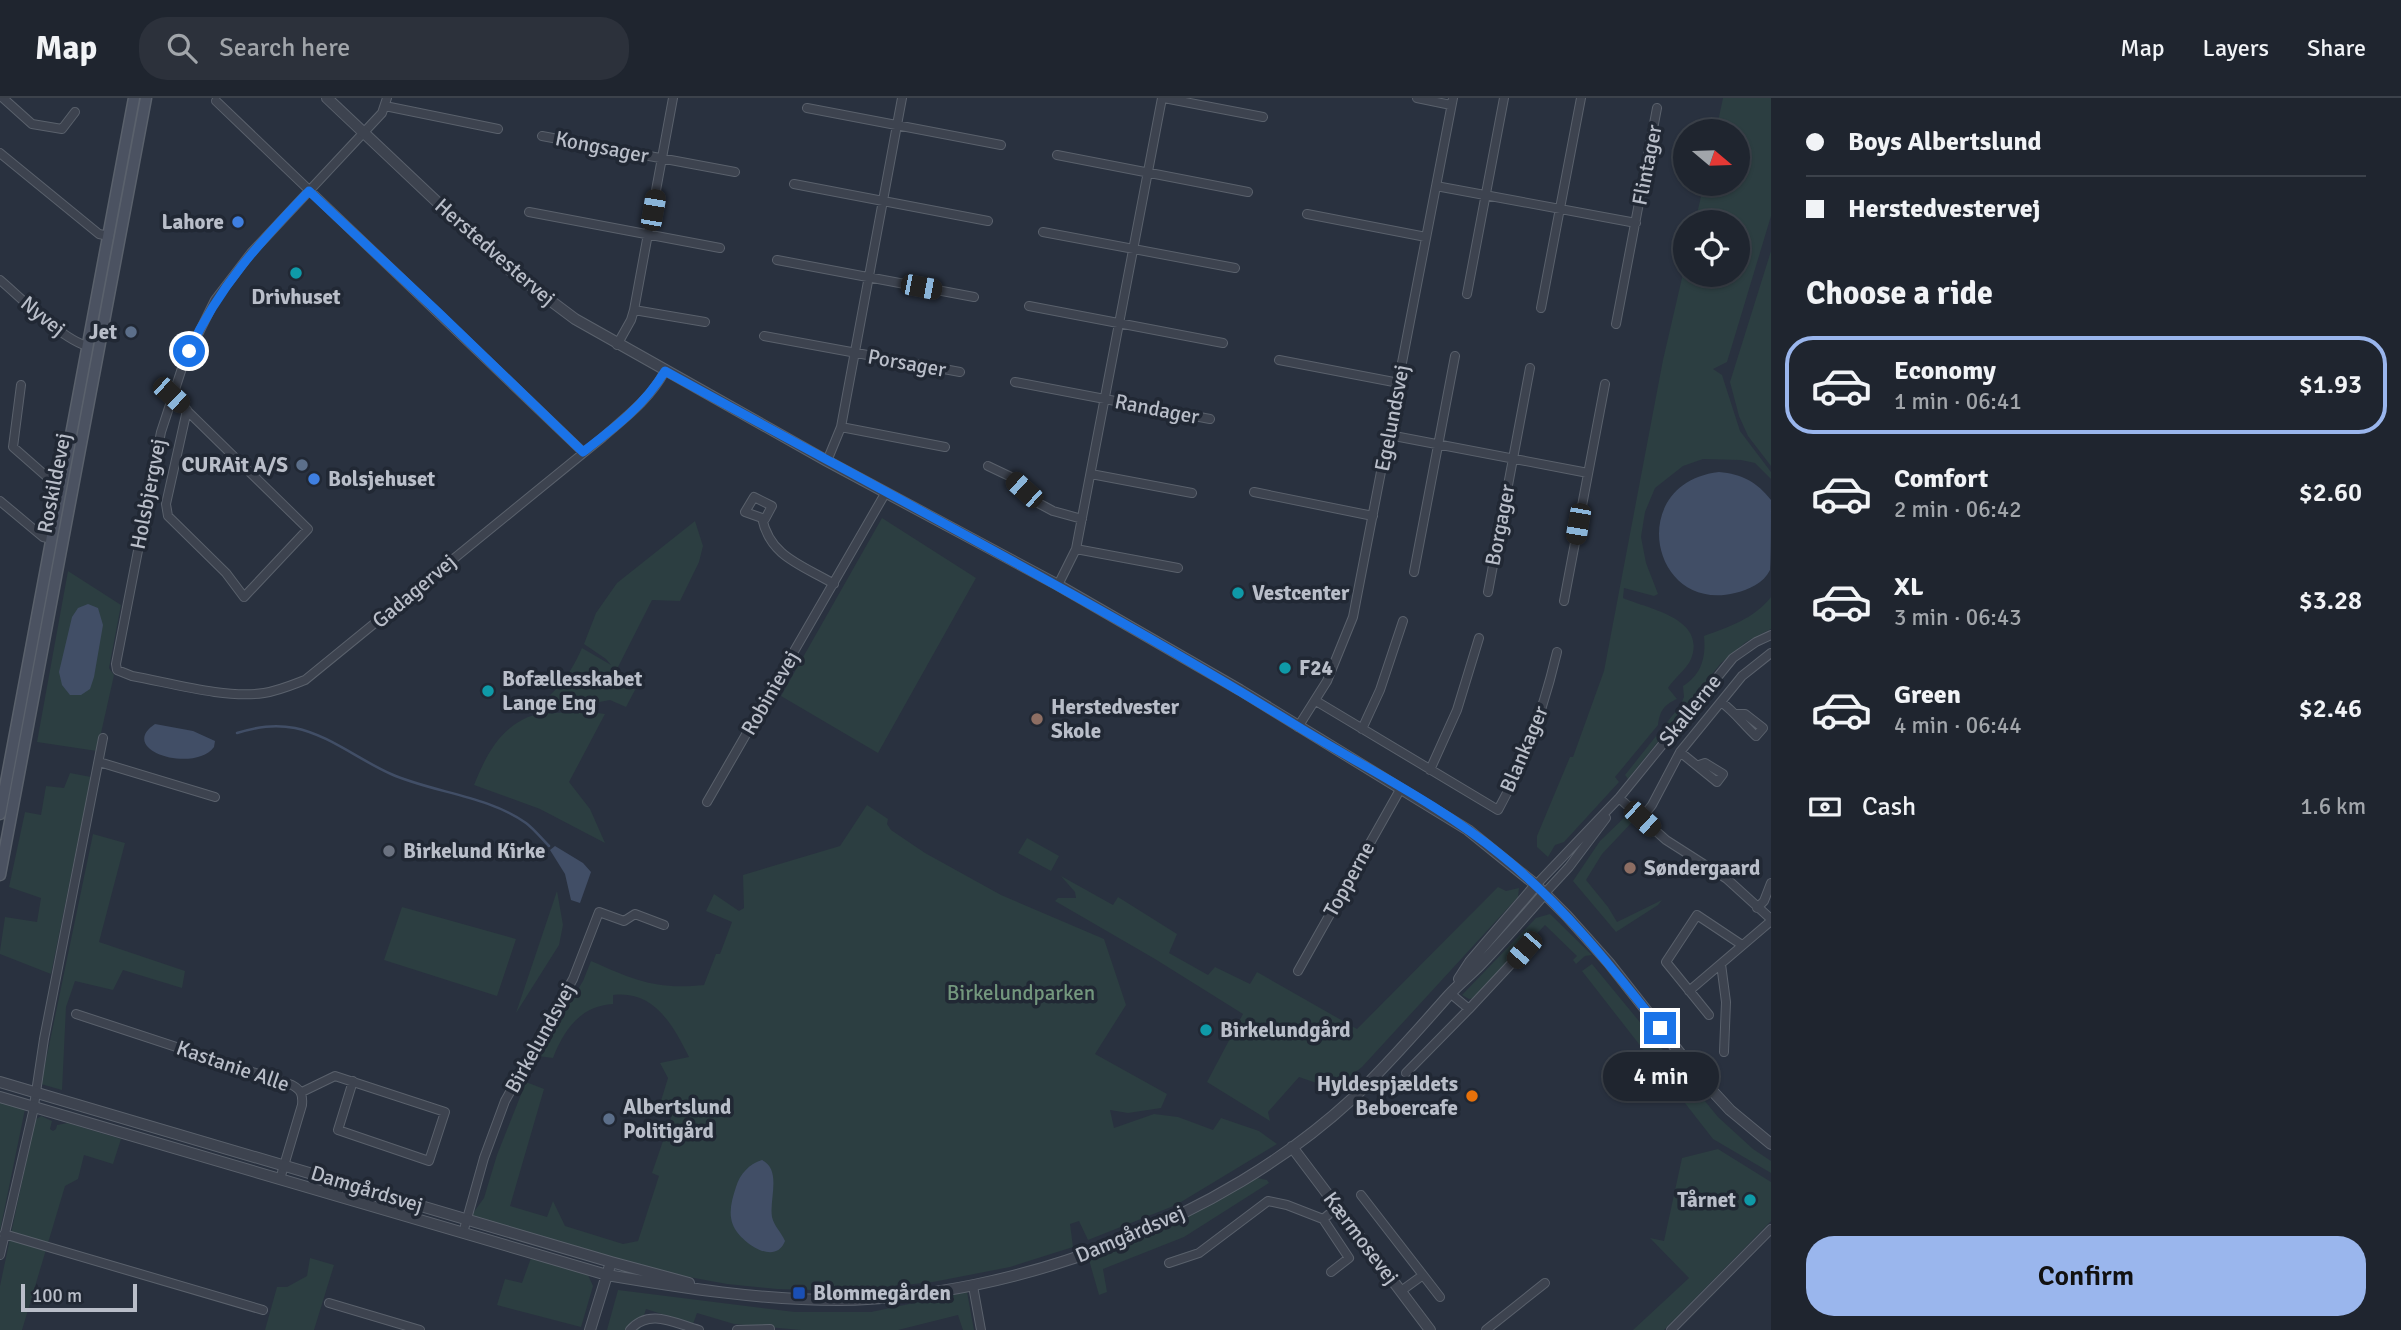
<!DOCTYPE html>
<meta charset="utf-8">
<style>
:root{--surface:#1f252f;--page:#2c313b;--text:#f1f3f6;--muted:#a1a5aa;--line:#3c424b;--accent:#9ab6ed}
body{margin:0;font-family:Signika,sans-serif;background:var(--page);color:var(--text);height:100vh;display:flex;flex-direction:column;font-size:26px;white-space:nowrap}
*{box-sizing:border-box;margin:0}
p{font-size:23px;color:var(--muted)}
.icon{flex:none;width:38px;height:38px;fill:none;stroke:currentColor;stroke-width:2;stroke-linecap:round;stroke-linejoin:round}
.map{position:relative;flex:1;overflow:hidden}
.side{display:flex;flex-direction:column;background:var(--surface);width:630px}
.side>*{flex:none}
.guide{display:grid;align-content:center;height:154px;padding:0 35px;background:var(--surface)}
.needle{width:46px;rotate:109deg}
.tools{position:absolute;left:1673px;top:21px;display:grid;gap:14px}
.tools a{display:grid;place-items:center;width:77px;height:77px;border-radius:50%;background:var(--surface);box-shadow:0 2px 5px #0004,0 0 0 2px var(--line);font-size:35px}
.scale{position:absolute;left:21px;bottom:18px;width:116px;box-sizing:border-box;padding-left:7px;border:4px solid #b9bec9;border-top:0;font-size:19px;line-height:24px;white-space:nowrap;color:#b9bec9;-webkit-text-stroke:5px #212834;paint-order:stroke}
.end{position:absolute;width:32px;height:32px;margin:-16px;border:9px solid #1a73e8;background:#fff;box-shadow:0 0 0 4px #fff}
.from{border-radius:50%}
.bubble{position:absolute;height:49px;border-radius:24px;background:var(--surface);box-shadow:0 2px 5px #0004,0 0 0 2px var(--line);font-size:23px;font-weight:600;line-height:49px;text-align:center}
.car{position:absolute;width:21px;height:42px;margin:-21px -10px;border-radius:9px;box-shadow:0 0 5px 2px #0007;background:linear-gradient(#222 24%,#8ab4d8 0 40%,#222 0 76%,#8ab4d8 0 86%,#222 0)}
.guide b{display:flex;align-items:center;gap:24px;height:66px;font-size:26px}
.guide b+b{border-top:2px solid var(--line)}
.guide i{width:18px;height:18px;background:var(--text)}
ul{padding:0;list-style:none}
li{display:flex;align-items:center;gap:21px;height:98px;margin:0 14px 10px;padding:0 21px;border:4px solid transparent;border-radius:28px}
li div{flex:1}
li b{display:block;font-size:26px}
li em{font-style:normal;font-weight:600}
li.on{border-color:var(--accent)}
li>.icon{width:63px;height:63px;stroke-width:1.5}
h2{padding:0 35px;font-size:32px;line-height:84px}
.pay{display:flex;align-items:center;gap:18px;height:77px;padding:0 35px;font-size:26px}
.pay p{margin-inline-start:auto}
.cta{display:flex;gap:14px;margin-top:auto;padding:14px 35px}
.cta a{flex:1;height:80px;border-radius:28px;background:var(--accent);color:#111;font-size:28px;font-weight:600;line-height:80px;text-align:center}
header{display:flex;align-items:center;gap:42px;box-sizing:border-box;height:98px;padding:0 35px;background:var(--surface);border-bottom:2px solid var(--line)}
header strong{font-size:33px}
nav{display:flex;gap:38px;margin-inline-start:auto;font-size:24px}
.search{width:490px;height:63px;background:var(--page);display:flex;align-items:center;gap:18px;box-sizing:border-box;padding:0 24px;border-radius:28px;color:var(--muted);font-size:26px}
main{display:flex;flex:1;min-height:0}
.map>svg:first-child{display:block}
</style>
<header>
<strong>Map</strong>
<div class="search"><svg class="icon" aria-label="search" viewBox="0 0 24 24"><circle cx="10" cy="10" r="6"/><path d="M15 15l6 6"/></svg>Search here</div>
<nav><a>Map</a><a>Layers</a><a>Share</a></nav>
</header>
<main>
<div class="map">
<svg width="1771" height="1232" viewBox="0 0 1771 1232">
<rect width="100%" height="100%" fill="#29313f"/>
<path fill="#2c3e41" d="M1723,0H1771V118L1727,264L1713,271L1722,277L1740,333L1771,374V381L1755,365L1741,362L1703,361L1683,368L1655,390L1645,414L1641,439L1646,465L1658,496L1654,498L1624,490L1623,500C1648,511 1707,520 1691,561C1687,571 1674,580 1668,590L1677,601C1664,607 1660,612 1658,627L1615,679L1619,684L1564,744L1555,747L1548,759L1537,749V738L1570,659H1573L1604,573L1663,262L1685,167V177H1738V124H1695L1704,86H1738V33H1716Z
M1771,153V368L1748,338L1739,318L1730,284Z
M882,420L976,480L878,655L781,598Z
M695,423L703,448L699,464L680,503L652,502L616,573L635,592L626,609L610,602L547,614L535,611C558,591 569,579 582,550L611,567L606,561L584,546L596,515L617,485Z
M68,473L121,507L109,570L114,577L97,653L37,644Z
M1771,499V531L1746,544L1721,565L1628,681L1625,677L1680,608L1684,599L1683,588C1702,576 1706,559 1704,538C1728,529 1754,521 1771,499Z
M583,613L605,616L569,684L590,711L605,745L540,711L474,687C485,660 498,632 528,619C541,614 568,615 583,613Z
M70,675L91,679L51,876L0,856V853L5,819L37,824L41,800L9,789L25,714L41,717L46,688L64,690Z
M867,707L888,721L887,726L891,732L925,755L1001,797L1104,841L1126,907L1095,956L1167,996L1161,1010L1128,1015L1110,1012L1114,1030L1154,1016L1178,1019L1213,1032L1221,1020L1259,1033L1277,1046L1176,1107L1088,1142L1079,1123L1070,1126L1073,1149L1010,1169L933,1184L847,1193L777,1191L727,1186L656,1173L471,1118L484,1100L497,1057L526,984L544,991L510,1108L547,1119L553,1103L565,1128L623,1146L638,1143L659,1078L652,1075L674,1011L660,1006L668,980L660,965L689,959C673,927 654,892 613,897V906C580,908 564,932 553,960L538,958L583,883L591,863C634,882 656,892 704,887L716,856H720L732,824L706,813L714,796L739,813L744,810L743,777L840,748Z
M1629,715L1635,721L1602,756L1586,782L1608,809L1617,824L1662,802L1658,807L1616,834L1573,783L1600,743Z
M93,736L125,745L99,844L185,873L182,890L123,872L113,892L75,883L66,909L62,992L41,986Z
M1027,740L1059,758L1051,773L1018,755Z
M1061,778L1113,807L1118,799L1177,836L1169,855L1208,877L1215,869L1250,886L1257,874L1357,931L1498,789L1506,793L1519,790L1518,799L1362,969L1345,982L1339,978L1328,989L1299,979L1268,1014L1270,1023L1207,984L1243,916L1155,861L1055,803L1058,800H1076L1075,794Z
M557,793L563,827L559,847L516,915Z
M402,809L516,841L497,898L384,862Z
M1550,816L1592,857L1585,858L1576,866L1573,862L1577,858L1545,827L1475,900L1469,901L1462,897L1536,820Z
M1592,866L1718,1019L1753,1051L1771,1063V1075L1713,1041L1582,873Z
M0,1003L25,1011L0,1133Z
M41,1018L52,1023L50,1031L53,1033L56,1031L57,1027L68,1025L121,1041L113,1066L84,1057L78,1081L65,1088L22,1232H0V1188L35,1022Z
M1718,1051L1771,1084V1123L1664,1232H1633L1689,1180L1650,1140L1664,1143L1682,1060Z
M1257,1080L1267,1082L1269,1085L1184,1139L1103,1171L1107,1194L1099,1197L1089,1162L1154,1133Z
M310,1160L334,1167L314,1232H265L277,1189H287L307,1178Z
M531,1160L588,1177L593,1188L581,1229L497,1207L505,1181L522,1185Z
M618,1192L795,1214H871L967,1194L974,1232H963L958,1217L898,1232H801L734,1226L697,1215L693,1226L646,1211L639,1232H607Z"/>
<path fill="#414e66" d="M1719,374C1742,376 1757,384 1771,402C1771,416 1771,462 1770,472C1764,485 1748,492 1735,495C1650,516 1625,385 1719,374Z
M88,506L98,510L103,527L94,579L90,591L81,597H70L62,587L59,574L72,519L78,510Z
M155,626L193,633L215,643L214,649C194,676 116,652 155,626Z
M555,748L583,765L591,774L580,805L571,802L565,776L550,752Z
M762,1062C782,1072 769,1101 772,1119C774,1128 781,1134 785,1143C775,1169 740,1144 733,1127C728,1115 732,1101 736,1089C740,1076 749,1066 762,1062Z"/>
<g fill="none" stroke-linecap="round" stroke-linejoin="round">
<path stroke="#414e66" stroke-width="2.5" d="M237,635C257,629 274,626 295,630C329,637 359,662 391,676C434,695 486,697 526,725C534,731 541,740 549,748"/>
<g stroke="#5a616c" stroke-width="10">
<path id="minor" d="M3,0L32,26L62,31L75,14
M387,0L382,15L251,155L215,202L183,267L161,334L116,566L117,572L132,578C171,585 226,601 264,595C278,593 292,587 305,582L603,339C626,319 650,301 665,273
M1164,0L1263,19
M1417,0L1451,7
M216,3L583,354
M385,8L498,31
M807,10L1001,47
M542,38L735,74
M0,55L99,136L109,138
M1057,57L1248,94
M794,86L988,123
M1436,88L1636,125
M529,114L720,150
M1307,116L1426,139
M1043,134L1235,170
M777,162L974,199
M0,182C20,199 64,243 88,248
M1467,196L1504,0
M1029,208L1223,245
M1541,210L1581,0
M634,212L705,224
M1616,226L1657,10
M764,238L960,274
M617,247L631,222L634,212L673,0
M1279,262L1399,285
M1015,284L1210,321
M21,287L13,349L46,378L63,383
M171,297L308,431L244,499L226,475L168,418L166,406L187,312
M841,329L945,349
M1389,337L1588,375
M827,363L841,329L902,0
M988,368L1009,378L1040,406L1053,413L1082,421
M1091,376L1192,395
M1254,394L1373,418
M0,403L43,439L52,441
M762,420L745,414L754,399L772,408L765,421L762,420C770,459 802,467 834,486
M1076,451L1178,470
M1414,474L1455,258
M1058,487L1076,451L1162,0
M1488,494L1530,270
M1564,503L1605,286
M1316,603L1498,712C1526,662 1544,609 1557,554
M1721,604C1735,614 1743,626 1756,638L1763,630L1745,616H1737
M1298,629L1327,583L1353,519L1453,0
M1362,631L1380,592L1403,523
M1680,654L1717,684L1723,676L1705,665L1699,667
M99,664L215,699
M1430,672L1457,612L1479,540
M1619,700L1666,742L1727,781L1771,821
M707,704L886,394
M1641,721L1652,707L1680,654L1742,578L1771,555
M1536,787L1619,700L1733,560L1756,544L1771,537
M1544,796L1569,769L1606,720
M1757,810L1764,803L1771,785
M1721,866L1726,904L1724,954
M1298,873L1401,690
M1689,893L1771,823
M1469,911L1524,852
M76,916L292,987C301,992 303,996 302,1007L280,1081
M1709,917L1666,864L1697,817L1742,847
M1406,975L1469,911L1451,896
M302,994L335,978L445,1014L429,1063L338,1032L353,983
M1361,1097L1423,1177L1401,1193
M1323,1121L1349,1160L1331,1174
M463,1135L484,1060L505,1003L573,881L599,814L624,823L635,816L664,827
M4,1136L263,1212
M0,1157L33,1014L44,941L103,640
M1169,1165L1199,1155L1268,1103L1287,1107L1323,1121L1338,1109
M1423,1177L1440,1199
M973,1188L981,1232
M329,1205L420,1232
M630,1232C649,1210 674,1225 699,1232
M737,1232L770,1231
M1486,1232L1545,1185
M1671,1232L1771,1131"/>
</g>
<g stroke="#5a616c" stroke-width="12">
<path id="tertiary" d="M327,0L507,170L575,221L827,363L1058,487L1240,592L1468,732L1536,787L1567,818L1609,865L1694,973L1730,1012L1771,1046
M1459,881L1470,864L1536,787
M0,984L611,1164L689,1185
M0,999L607,1177C684,1190 760,1202 838,1202C1016,1200 1221,1122 1352,1001C1386,969 1417,933 1448,898C1458,887 1469,878 1479,868C1502,844 1523,820 1544,796
M1292,1049L1430,1232
M590,1232L611,1164"/>
</g>
<g stroke="#5a616c" stroke-width="13">
<path id="secondary" d="M0,716L134,0
M0,777L146,0"/>
</g>
<use href="#minor" stroke="#3d434f" stroke-width="8"/>
<use href="#tertiary" stroke="#3d434f" stroke-width="10"/>
<use href="#secondary" stroke="#4b5261" stroke-width="10"/>
</g>
<g fill="none" stroke-linecap="round" stroke-linejoin="round">
<path stroke="#1a73e8" stroke-width="9" d="M189,253C219,188 260,144 309,93L439,215L583,354C613,331 645,307 665,273C876,390 1091,501 1297,628C1365,670 1439,706 1501,757C1562,806 1611,868 1660,930"/>
</g>
<g fill="#3f7fe0" stroke="#212834" stroke-width="2.5">
<circle cx="238" cy="124" r="7"/>
<circle cx="314" cy="381" r="7"/>
</g>
<g fill="#0f9aa8" stroke="#212834" stroke-width="2.5">
<circle cx="296" cy="175" r="7"/>
<circle cx="1238" cy="495" r="7"/>
<circle cx="1285" cy="570" r="7"/>
<circle cx="488" cy="593" r="7"/>
<circle cx="1206" cy="932" r="7"/>
<circle cx="1750" cy="1102" r="7"/>
</g>
<g fill="#5c6f8a" stroke="#212834" stroke-width="2.5">
<circle cx="131" cy="234" r="7"/>
<circle cx="302" cy="367" r="7"/>
<circle cx="609" cy="1021" r="7"/>
</g>
<g fill="#8d6e63" stroke="#212834" stroke-width="2.5">
<circle cx="1037" cy="621" r="7"/>
<circle cx="1630" cy="770" r="7"/>
</g>
<circle fill="#6b7280" stroke="#212834" stroke-width="2.5" cx="389" cy="753" r="7"/>
<circle fill="#e8710a" stroke="#212834" stroke-width="2.5" cx="1472" cy="998" r="7"/>
<rect fill="#1a4fb4" stroke="#212834" stroke-width="2.5" x="792" y="1188" width="14" height="14" rx="3.5"/>
<g text-anchor="middle" stroke-width="7" stroke-linejoin="round" paint-order="stroke">
<g font-size="21" fill="#b9bec9" stroke="#212834">
<text transform="translate(602 49) rotate(11)" y="7">Kongsager</text>
<text transform="translate(1647 67) rotate(-79)" y="7">Flintager</text>
<text transform="translate(495 154) rotate(41)" y="7">Herstedvestervej</text>
<text transform="translate(43 218) rotate(39)" y="7">Nyvej</text>
<text transform="translate(907 265) rotate(10)" y="7">Porsager</text>
<text transform="translate(1157 311) rotate(11)" y="7">Randager</text>
<text transform="translate(1392 320) rotate(-79)" y="7">Egelundsvej</text>
<text transform="translate(54 385) rotate(-79)" y="7">Roskildevej</text>
<text transform="translate(148 396) rotate(-79)" y="7">Holsbjergvej</text>
<text transform="translate(1500 427) rotate(-79)" y="7">Borgager</text>
<text transform="translate(414 493) rotate(-40)" y="7">Gadagervej</text>
<text transform="translate(770 595) rotate(-60)" y="7">Robinievej</text>
<text transform="translate(1690 612) rotate(-51)" y="7">Skallerne</text>
<text transform="translate(1524 651) rotate(-67)" y="7">Blankager</text>
<text transform="translate(1349 781) rotate(-61)" y="7">Topperne</text>
<text transform="translate(540 940) rotate(-61)" y="7">Birkelundsvej</text>
<text transform="translate(233 968) rotate(19)" y="7">Kastanie Alle</text>
<text transform="translate(367 1091) rotate(17)" y="7">Damgårdsvej</text>
<text transform="translate(1130 1136) rotate(-23)" y="7">Damgårdsvej</text>
<text transform="translate(1361 1140) rotate(53)" y="7">Kærmosevej</text>
</g>
<g font-size="21" font-weight="bold" fill="#b9bec9" stroke="#212834" text-anchor="start">
<text x="224" y="131" text-anchor="end">Lahore</text>
<text x="296" y="206" text-anchor="middle">Drivhuset</text>
<text x="117" y="241" text-anchor="end">Jet</text>
<text x="288" y="374" text-anchor="end">CURAit A/S</text>
<text x="328" y="388">Bolsjehuset</text>
<text x="1252" y="502">Vestcenter</text>
<text x="1299" y="577">F24</text>
<text x="502" y="588">Bofællesskabet<tspan x="502" dy="24">Lange Eng</tspan></text>
<text x="1051" y="616">Herstedvester<tspan x="1051" dy="24">Skole</tspan></text>
<text x="403" y="760">Birkelund Kirke</text>
<text x="1644" y="777">Søndergaard</text>
<text x="1220" y="939">Birkelundgård</text>
<text x="1458" y="993" text-anchor="end">Hyldespjældets<tspan x="1458" dy="24">Beboercafe</tspan></text>
<text x="623" y="1016">Albertslund<tspan x="623" dy="24">Politigård</tspan></text>
<text x="1736" y="1109" text-anchor="end">Tårnet</text>
<text x="813" y="1202">Blommegården</text>
</g>
<g font-size="21" fill="#73977d" stroke="#212834">
<text x="1021" y="902">Birkelundparken</text>
</g>
</g>
</svg>
<div class="tools">
<a><svg class="needle" viewBox="-14 -14 28 28"><path d="M0-13l5 13h-10z" fill="#e53935"/><path d="M0 13l5-13h-10z" fill="#a1a5aa"/></svg></a>
<a><svg class="icon" aria-label="locate" viewBox="0 0 24 24"><circle cx="12" cy="12" r="6"/><path d="M12 2v4M12 18v4M2 12h4M18 12h4"/></svg></a>
</div>
<div class="scale">100 m</div>
<i class="end from" style="left:189px;top:253px"></i>
<i class="end" style="left:1660px;top:930px"></i>
<div class="bubble" style="left:1603px;top:954px;width:116px">4 min</div>
<i class="car" style="left:653px;top:112px;rotate:10deg"></i>
<i class="car" style="left:921px;top:189px;rotate:101deg"></i>
<i class="car" style="left:171px;top:297px;rotate:133deg"></i>
<i class="car" style="left:1024px;top:392px;rotate:312deg"></i>
<i class="car" style="left:1578px;top:426px;rotate:190deg"></i>
<i class="car" style="left:1642px;top:721px;rotate:132deg"></i>
<i class="car" style="left:1524px;top:852px;rotate:221deg"></i>
</div>
<section class="side">
<div class="guide">
<b><i class="from"></i>Boys Albertslund</b>
<b><i></i>Herstedvestervej</b>
</div>
<h2>Choose a ride</h2>
<ul>
<li class="on"><svg class="icon" aria-label="car" viewBox="0 0 24 24"><path d="M5 17H2v-5l4-1 3-4h7l3 4 3 1v5h-3M9 17h6M6 11h13"/><circle cx="7" cy="17" r="2"/><circle cx="17" cy="17" r="2"/></svg><div><b>Economy</b><p>1 min · 06:41</p></div><em>$1.93</em></li>
<li><svg class="icon" aria-label="car" viewBox="0 0 24 24"><path d="M5 17H2v-5l4-1 3-4h7l3 4 3 1v5h-3M9 17h6M6 11h13"/><circle cx="7" cy="17" r="2"/><circle cx="17" cy="17" r="2"/></svg><div><b>Comfort</b><p>2 min · 06:42</p></div><em>$2.60</em></li>
<li><svg class="icon" aria-label="car" viewBox="0 0 24 24"><path d="M5 17H2v-5l4-1 3-4h7l3 4 3 1v5h-3M9 17h6M6 11h13"/><circle cx="7" cy="17" r="2"/><circle cx="17" cy="17" r="2"/></svg><div><b>XL</b><p>3 min · 06:43</p></div><em>$3.28</em></li>
<li><svg class="icon" aria-label="car" viewBox="0 0 24 24"><path d="M5 17H2v-5l4-1 3-4h7l3 4 3 1v5h-3M9 17h6M6 11h13"/><circle cx="7" cy="17" r="2"/><circle cx="17" cy="17" r="2"/></svg><div><b>Green</b><p>4 min · 06:44</p></div><em>$2.46</em></li>
</ul>
<div class="pay"><svg class="icon" aria-label="cash" viewBox="0 0 24 24"><path d="M3 7h18v10H3z"/><circle cx="12" cy="12" r="2"/></svg>Cash<p>1.6 km</p></div>
<div class="cta"><a>Confirm</a></div>
</section>
</main>
